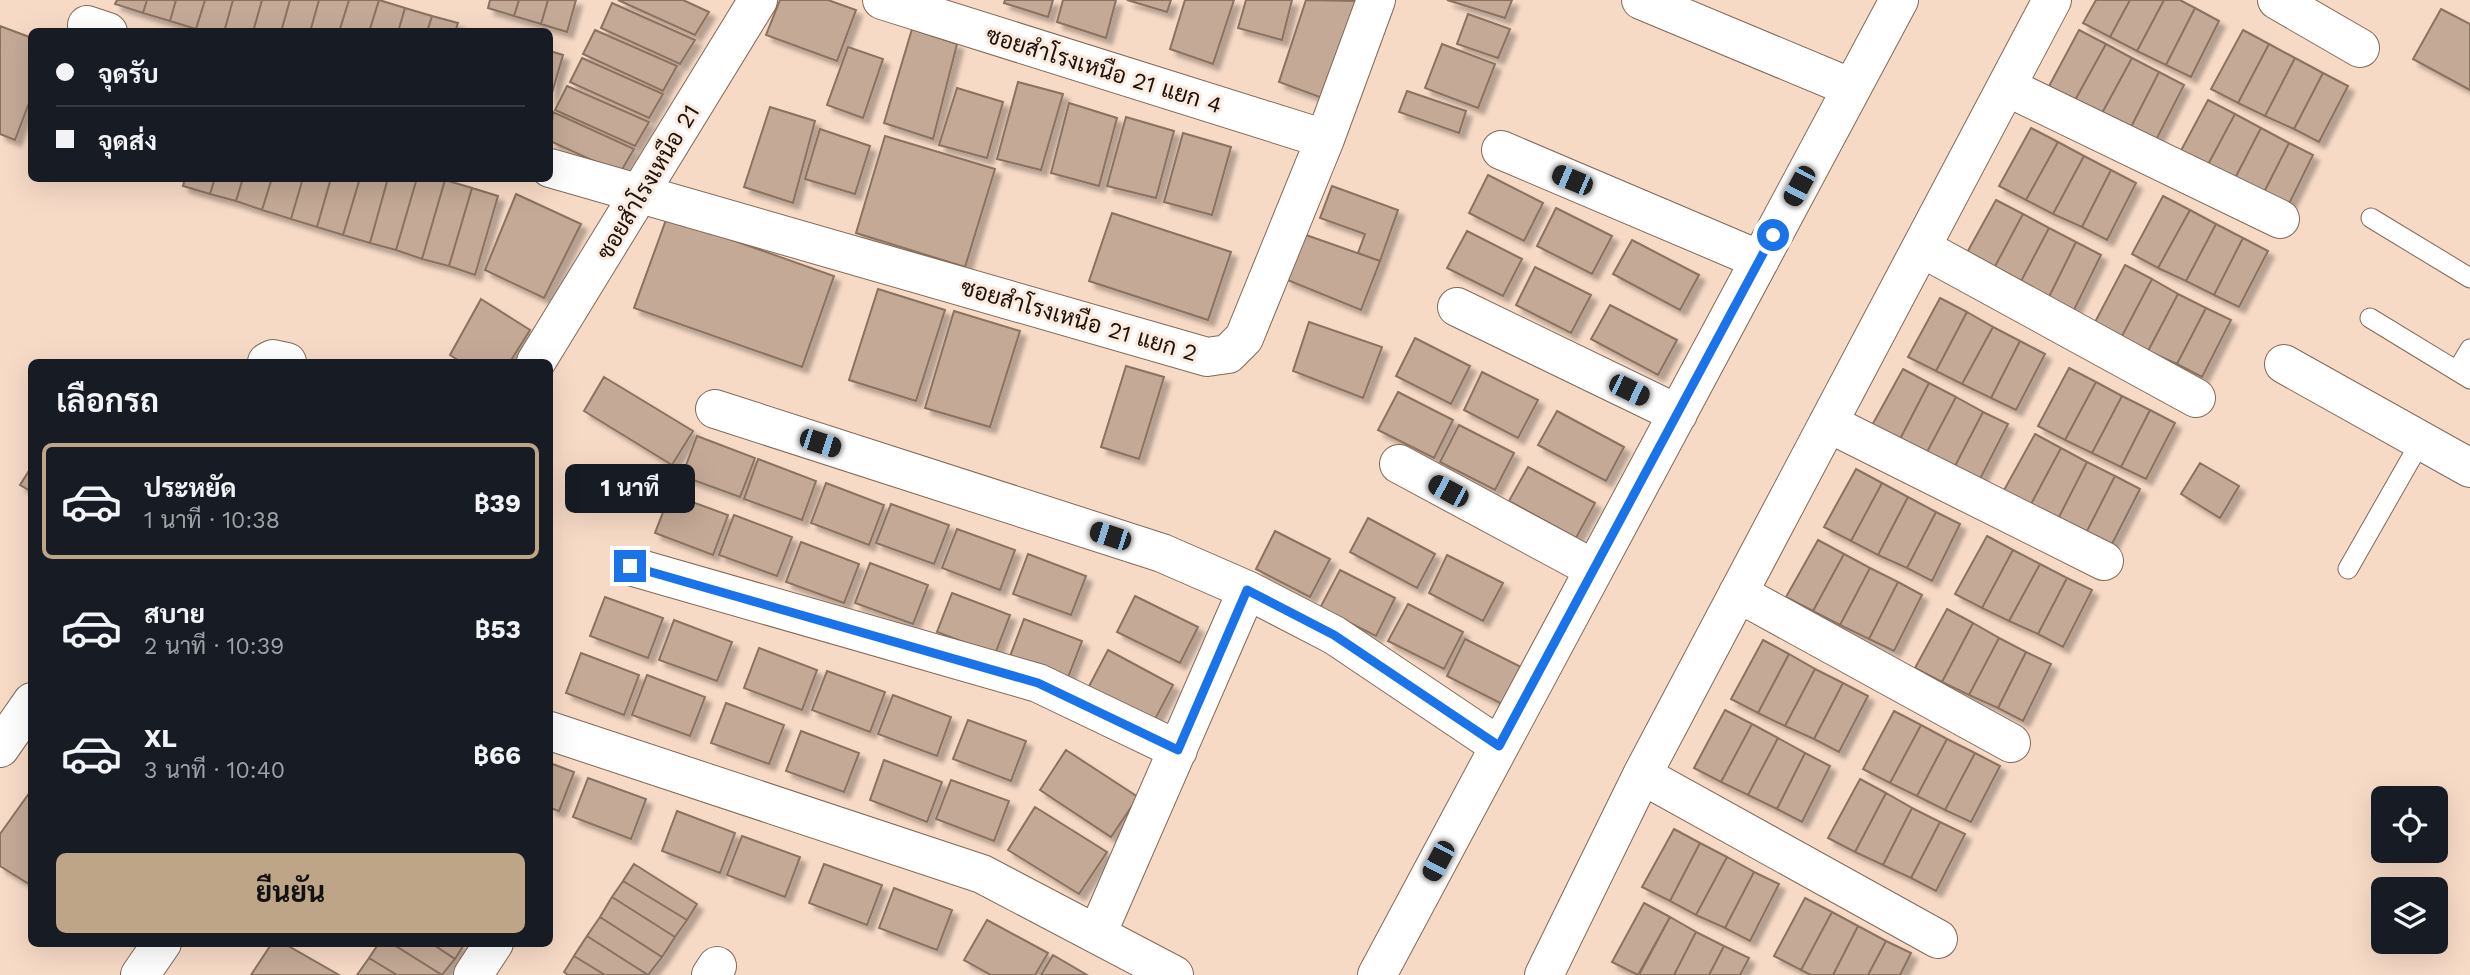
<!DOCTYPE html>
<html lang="th">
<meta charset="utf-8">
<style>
:root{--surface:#171b24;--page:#20242c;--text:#f1f3f6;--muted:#9ea1a6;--line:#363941;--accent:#bfa587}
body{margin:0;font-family:"Work Sans",Sarabun,sans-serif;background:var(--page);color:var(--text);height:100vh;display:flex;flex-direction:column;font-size:26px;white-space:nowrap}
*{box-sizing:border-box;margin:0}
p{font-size:23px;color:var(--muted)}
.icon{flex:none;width:38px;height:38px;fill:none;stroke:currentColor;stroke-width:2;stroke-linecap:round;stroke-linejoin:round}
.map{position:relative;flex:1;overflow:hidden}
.sheet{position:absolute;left:28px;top:359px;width:525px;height:588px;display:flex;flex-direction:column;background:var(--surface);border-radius:10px;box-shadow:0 7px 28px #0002}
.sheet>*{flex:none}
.banner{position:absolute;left:28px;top:28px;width:525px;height:154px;border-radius:10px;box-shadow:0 7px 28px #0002;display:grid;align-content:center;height:154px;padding:0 28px;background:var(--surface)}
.tools{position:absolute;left:2371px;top:786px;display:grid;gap:14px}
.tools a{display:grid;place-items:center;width:77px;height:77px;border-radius:10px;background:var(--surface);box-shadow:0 7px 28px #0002;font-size:35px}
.end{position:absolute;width:32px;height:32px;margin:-16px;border:9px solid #1a73e8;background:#fff;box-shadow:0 0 0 4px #fff}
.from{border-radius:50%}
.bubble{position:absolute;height:49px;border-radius:10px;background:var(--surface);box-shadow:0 7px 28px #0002;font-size:23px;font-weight:700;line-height:49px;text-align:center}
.car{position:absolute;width:21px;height:42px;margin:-21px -10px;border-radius:9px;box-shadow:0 0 5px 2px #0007;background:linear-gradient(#222 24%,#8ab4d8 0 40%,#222 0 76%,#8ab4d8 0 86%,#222 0)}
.banner b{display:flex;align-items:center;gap:24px;height:66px;font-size:26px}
.banner b+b{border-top:2px solid var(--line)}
.banner i{width:18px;height:18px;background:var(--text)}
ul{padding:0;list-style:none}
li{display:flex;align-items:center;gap:21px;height:116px;margin:0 14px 10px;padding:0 14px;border:4px solid transparent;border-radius:10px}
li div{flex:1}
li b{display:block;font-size:26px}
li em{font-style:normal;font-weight:700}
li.current{border-color:var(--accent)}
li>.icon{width:63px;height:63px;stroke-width:1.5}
h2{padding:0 28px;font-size:32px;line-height:84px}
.cta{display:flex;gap:14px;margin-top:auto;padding:14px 28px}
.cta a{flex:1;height:80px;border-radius:10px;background:var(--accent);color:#111;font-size:28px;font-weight:700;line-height:80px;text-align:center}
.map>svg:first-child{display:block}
</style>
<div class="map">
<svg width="2470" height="975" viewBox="0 0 2470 975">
<defs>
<filter id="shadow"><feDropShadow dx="6" dy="6" stdDeviation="2" flood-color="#0004"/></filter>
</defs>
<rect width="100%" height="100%" fill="#f7dac6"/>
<path fill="#c4a996" stroke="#8b7260" stroke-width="2" filter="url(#shadow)" d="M117,0H147L143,13L115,4Z
M147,0H176L170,21L143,13Z
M176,0H205L196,29L170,21Z
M205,0H233L224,32L196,29Z
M233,0H262L253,32H224Z
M262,0H290L281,32H253Z
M290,0H319L310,32H281Z
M319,0H349L339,32H310Z
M349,0H379L369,32H339Z
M379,0L405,8L398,32H369Z
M490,0H519L514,16L488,8Z
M519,0H548L541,24L514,16Z
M548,0H576L567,32L541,24Z
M618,0H683L709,12L695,35Z
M780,0H828L856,10L837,61L766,35Z
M1005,0H1053L1048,17L1004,3Z
M1063,0H1116L1106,38L1057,22Z
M1127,0H1171L1167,12Z
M1185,0H1234L1213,64L1170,49Z
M1246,0H1292L1282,40L1238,28Z
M1306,0L1357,1L1325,99L1279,82Z
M1447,0H1512L1505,18Z
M2096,0H2130L2110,37L2083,23Z
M2130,0H2164L2137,51L2110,37Z
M2164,0H2180L2195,8L2166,65L2137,51Z
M612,3L695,40L680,64L601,28Z
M405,8L432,16L427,32H398Z
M2195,8L2219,21L2191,77L2166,65Z
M2441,9L2470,24V90L2413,59Z
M1468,14L1510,29L1498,58L1457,44Z
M432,16L458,23L455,32H427Z
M0,26L32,38V95L15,140L0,134Z
M912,29L957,44L933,139L884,123Z
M595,30L677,66L663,91L583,54Z
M2079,30L2106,44L2074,102L2048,88Z
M2243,30L2269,44L2238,103L2211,89Z
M1442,44L1495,64L1478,108L1425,88Z
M2106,44L2132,58L2101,115L2074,102Z
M2269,44L2295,58L2265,116L2238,103Z
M848,47L883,59L863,118L827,105Z
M550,51L563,55L550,100Z
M582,58L663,94L649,118L570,82Z
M2132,58L2159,72L2130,129L2101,115Z
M2295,58L2323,73L2294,129L2265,116Z
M2159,72L2184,85L2155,142L2130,129Z
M2323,73L2348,86L2319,142L2294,129Z
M1018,82L1063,94L1041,170L997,159Z
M567,86L649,122L635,146L555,110Z
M957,88L1003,102L987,158L939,145Z
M1407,91L1466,111L1459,133L1399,112Z
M2208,100L2235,114L2204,172L2177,158Z
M1069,103L1117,118L1099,186L1051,173Z
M770,107L815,121L793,203L744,187Z
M553,112L634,149L620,173L550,141Z
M2235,114L2261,128L2231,186L2204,172Z
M1126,117L1174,131L1156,198L1107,186Z
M2031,128L2058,142L2026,200L1999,186Z
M2261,128L2289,143L2260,200L2231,186Z
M820,129L870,146L855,194L805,179Z
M1183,133L1231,147L1212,215L1164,202Z
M885,136L995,169L965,267L856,233Z
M2058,142L2084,156L2053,214L2026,200Z
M2289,143L2313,155L2285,212L2260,200Z
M2084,156L2111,170L2082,227L2053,214Z
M2111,170L2136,183L2107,240L2082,227Z
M1488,175L1543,203L1524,241L1469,213Z
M185,178H215L210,194L183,186Z
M215,178H243L236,201L210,194Z
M243,178H272L262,210L236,201Z
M272,178H303L291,219L262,210Z
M303,178H331L317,227L291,219Z
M331,178H360L343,235L317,227Z
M360,178H388L370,243L343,235Z
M388,178H417L396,250L370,243Z
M417,178L445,180L422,259L396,250Z
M445,180L472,188L449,266L422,259Z
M1332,186L1398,210L1380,261L1358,253L1365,234L1320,218Z
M472,188L498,196L475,275L449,266Z
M516,194L581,224L544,298L485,270Z
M2163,196L2190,210L2158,268L2132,254Z
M1996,200L2023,214L1992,272L1964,258Z
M1556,208L1612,236L1592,274L1537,246Z
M2190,210L2216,224L2186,281L2158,268Z
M1112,213L1231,252L1208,320L1089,281Z
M2023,214L2049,228L2019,285L1992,272Z
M667,217L834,276L802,367L634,308Z
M2216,224L2243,238L2214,295L2186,281Z
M2049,228L2076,242L2048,299L2019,285Z
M1467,231L1522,259L1503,296L1447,268Z
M1306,235L1380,261L1361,310L1285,279Z
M2243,238L2268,251L2239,307L2214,295Z
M1632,240L1699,275L1680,310L1613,274Z
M2076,242L2101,255L2073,312L2048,299Z
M2125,265L2152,279L2121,338L2094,324Z
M1535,267L1591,295L1571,333L1516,305Z
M2152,279L2178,294L2148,351L2121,338Z
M878,289L945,310L916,401L849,380Z
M2178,294L2206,308L2177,364L2148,351Z
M1940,298L1967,312L1936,371L1908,357Z
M481,299L530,330L510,362H461L450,355Z
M1610,305L1677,340L1658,375L1591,339Z
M2206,308L2231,320L2202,377L2177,364Z
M954,311L1020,331L990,427L925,408Z
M1967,312L1993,327L1962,384L1936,371Z
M1309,322L1382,347L1363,398L1293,371Z
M1993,327L2020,341L1991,398L1962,384Z
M1415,338L1470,366L1451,404L1396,376Z
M2020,341L2045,354L2016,410L1991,398Z
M1126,366L1164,377L1139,459L1101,447Z
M2069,368L2096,382L2065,440L2038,426Z
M1903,369L1929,383L1899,441L1871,427Z
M1482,372L1538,400L1518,438L1464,410Z
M604,377L693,431L672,465L584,411Z
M2096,382L2122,396L2092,453L2065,440Z
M1929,383L1956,397L1926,454L1899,441Z
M1398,392L1453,420L1434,458L1378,430Z
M2122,396L2150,410L2121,467L2092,453Z
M1956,397L1983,412L1954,468L1926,454Z
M2150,410L2175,423L2146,479L2121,467Z
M1557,411L1624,447L1606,481L1538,445Z
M1983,412L2008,424L1979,481L1954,468Z
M1459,425L1514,453L1495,490L1440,462Z
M2035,434L2061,448L2030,506L2003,492Z
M697,436L755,458L740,497L682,476Z
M2061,448L2087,462L2058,519L2030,506Z
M758,459L816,481L802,520L744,499Z
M2087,462L2115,476L2086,533L2058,519Z
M2200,463L2239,486L2220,518L2181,494Z
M32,466V492L20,485Z
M1528,467L1595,503L1576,538L1509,501Z
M1856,469L1882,483L1851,541L1824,527Z
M2115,476L2140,489L2111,546L2086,533Z
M826,483L884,505L869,545L811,523Z
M1882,483L1908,497L1878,555L1851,541Z
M670,494L728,515L713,555L655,533Z
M1908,497L1936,512L1907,568L1878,555Z
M891,504L949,525L934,564L876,543Z
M1936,512L1960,524L1932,581L1907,568Z
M734,515L792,537L777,576L719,555Z
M1368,518L1435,554L1417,588L1350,552Z
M957,529L1015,550L1000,590L942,568Z
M1275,531L1330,559L1310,597L1256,569Z
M1987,536L2013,550L1982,608L1955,594Z
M1818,540L1844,554L1813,611L1786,597Z
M801,542L859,564L844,603L786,582Z
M2013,550L2040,564L2009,621L1982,608Z
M1028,554L1086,576L1071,615L1013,594Z
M1844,554L1870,568L1840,625L1813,611Z
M1447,555L1503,583L1483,621L1429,593Z
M870,563L928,585L913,624L855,603Z
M2040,564L2067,578L2038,634L2009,621Z
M1870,568L1898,582L1869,639L1840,625Z
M1340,570L1395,598L1376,636L1320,608Z
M2067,578L2092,590L2063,647L2038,634Z
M1898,582L1922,595L1894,651L1869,639Z
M952,593L1010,615L995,654L937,632Z
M1135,596L1198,627L1180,663L1117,632Z
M605,597L663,618L648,658L590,636Z
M1408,604L1463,632L1444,669L1388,641Z
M1947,609L1973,623L1942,682L1915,668Z
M1024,619L1082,641L1067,680L1009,659Z
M674,620L732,642L717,681L659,660Z
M1973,623L1999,638L1969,695L1942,682Z
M1999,638L2026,652L1998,708L1969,695Z
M1465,639L1521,667L1502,704L1447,676Z
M1763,640L1789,654L1758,713L1731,699Z
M759,648L817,670L802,710L744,688Z
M1108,650L1173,685L1152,725L1087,690Z
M2026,652L2051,664L2023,721L1998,708Z
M581,653L639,675L624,715L566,693Z
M1789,654L1815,669L1785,726L1758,713Z
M1815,669L1843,683L1814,739L1785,726Z
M827,671L885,692L870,732L812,710Z
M647,675L705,697L690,736L632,715Z
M1843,683L1868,696L1839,752L1814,739Z
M893,695L951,717L937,756L878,734Z
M726,703L784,725L769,764L711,743Z
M1725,710L1752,724L1721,782L1694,768Z
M1894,711L1921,725L1890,783L1863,769Z
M968,720L1026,741L1011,781L953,759Z
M1752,724L1778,738L1748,795L1721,782Z
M1921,725L1947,739L1917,796L1890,783Z
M801,731L859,753L844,792L786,771Z
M1778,738L1805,753L1777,809L1748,795Z
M1947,739L1975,753L1945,810L1917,796Z
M1066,750L1138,797L1111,837L1040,790Z
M1805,753L1830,766L1802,822L1777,809Z
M1975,753L2000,766L1971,822L1945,810Z
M884,760L942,782L927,822L870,800Z
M550,763L574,772L559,811L550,808Z
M588,778L646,799L631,839L573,817Z
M1860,779L1886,793L1855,852L1828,838Z
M951,780L1009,801L994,841L936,819Z
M30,792L32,794V886L0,866V834Z
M1886,793L1912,808L1883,865L1855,852Z
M1035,807L1107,852L1079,894L1008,850Z
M1912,808L1940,822L1911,878L1883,865Z
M677,811L735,833L720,873L662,851Z
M1940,822L1965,834L1936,891L1911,878Z
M1674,829L1700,843L1670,901L1642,887Z
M742,836L800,857L785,897L727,875Z
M1700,843L1727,857L1696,915L1670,901Z
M1727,857L1754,872L1725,928L1696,915Z
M634,864L697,904L687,920L623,881Z
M824,864L882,885L867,925L809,903Z
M1754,872L1779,884L1750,941L1725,928Z
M623,881L687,920L675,937L612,897Z
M894,888L952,910L937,950L879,928Z
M612,897L675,937L662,957L600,917Z
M1805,898L1832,912L1801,970L1774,956Z
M1644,903L1670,917L1638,975L1612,962Z
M1832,912L1858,926L1833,975H1811L1801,970Z
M600,917L662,957L648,975L587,936Z
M1670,917L1696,932L1674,975H1639Z
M987,920L1048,953L1035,975H991L964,960Z
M1858,926L1886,941L1868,975H1833Z
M1696,932L1724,946L1709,975H1674Z
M587,936L648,975H605L574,956Z
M1886,941L1911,953L1900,975H1868Z
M272,943H283L339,975H251Z
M379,943H391L442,975H397L369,958Z
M391,943H431L455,959L442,975Z
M431,943H465L455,959Z
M1724,946L1749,958L1740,975H1709Z
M1053,955L1087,975H1041Z
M574,956L605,975H568L564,972Z
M369,958L397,975H357Z"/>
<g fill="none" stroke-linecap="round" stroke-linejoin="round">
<g stroke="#816957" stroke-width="21">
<path id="lane" d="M2371,218L2470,278
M2370,318L2470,379
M2457,371L2470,349
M2348,569L2421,441"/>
</g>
<g stroke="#816957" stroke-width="40">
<path id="street" d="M882,0L1325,139
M1641,0L1852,88
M2277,0L2360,48
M87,25L108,32
M2007,87L2280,219
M1501,150L1760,260
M550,168L1207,357L1228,354L1244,338L1325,139L1376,0
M1922,248L2196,398
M1457,307L1678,414
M267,362L273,359L287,362
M536,362L758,0
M2284,364L2470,468
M715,409L1162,553L1247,590L1334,635L1499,746
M1828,423L2104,561
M1399,464L1594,569
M630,566L1038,683L1178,750
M1738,593L2011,743
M550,731L982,874L1174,975
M0,748L32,702
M1642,775L1938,939
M1097,934L1247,590
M140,975L162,943
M473,975L494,943
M711,975L717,966
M1377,975L1899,0
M1544,975L1642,775L2052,0"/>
</g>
<use href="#lane" stroke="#fff" stroke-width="19"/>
<use href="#street" stroke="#fff" stroke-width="38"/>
</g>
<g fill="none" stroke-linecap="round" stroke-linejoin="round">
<path stroke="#1a73e8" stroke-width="9" d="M630,566L1038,683L1178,750L1247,590L1334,635L1499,746L1773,235"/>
</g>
<g text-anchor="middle" stroke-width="6" stroke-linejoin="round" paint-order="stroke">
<g font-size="23" fill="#1c120b" stroke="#fbeade">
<text transform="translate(1104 70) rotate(17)" y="8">ซอยสำโรงเหนือ 21 แยก 4</text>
<text transform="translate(648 182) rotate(-59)" y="8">ซอยสำโรงเหนือ 21</text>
<text transform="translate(1079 320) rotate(16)" y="8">ซอยสำโรงเหนือ 21 แยก 2</text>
</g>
</g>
</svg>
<div class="tools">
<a><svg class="icon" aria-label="locate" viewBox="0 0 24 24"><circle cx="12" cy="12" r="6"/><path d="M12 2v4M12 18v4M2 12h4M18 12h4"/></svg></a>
<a><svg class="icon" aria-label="layers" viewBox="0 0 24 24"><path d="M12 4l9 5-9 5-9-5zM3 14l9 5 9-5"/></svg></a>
</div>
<i class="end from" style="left:1773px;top:235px"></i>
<i class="end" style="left:630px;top:566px"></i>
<div class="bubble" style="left:565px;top:464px;width:130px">1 นาที</div>
<i class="car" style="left:1572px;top:180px;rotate:293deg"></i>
<i class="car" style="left:1799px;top:186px;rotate:208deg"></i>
<i class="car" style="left:1629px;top:390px;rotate:116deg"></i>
<i class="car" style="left:820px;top:443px;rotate:108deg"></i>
<i class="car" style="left:1448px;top:491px;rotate:298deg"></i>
<i class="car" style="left:1110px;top:536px;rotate:288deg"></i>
<i class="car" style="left:1438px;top:861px;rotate:208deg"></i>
<div class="banner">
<b><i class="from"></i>จุดรับ</b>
<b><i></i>จุดส่ง</b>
</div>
<section class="sheet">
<h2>เลือกรถ</h2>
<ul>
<li class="current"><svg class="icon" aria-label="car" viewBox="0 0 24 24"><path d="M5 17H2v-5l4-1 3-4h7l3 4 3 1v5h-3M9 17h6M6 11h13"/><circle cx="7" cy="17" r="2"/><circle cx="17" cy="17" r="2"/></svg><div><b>ประหยัด</b><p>1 นาที · 10:38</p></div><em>฿39</em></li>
<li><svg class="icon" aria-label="car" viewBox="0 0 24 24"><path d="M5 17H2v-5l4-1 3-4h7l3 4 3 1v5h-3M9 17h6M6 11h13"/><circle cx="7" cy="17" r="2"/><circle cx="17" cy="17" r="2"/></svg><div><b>สบาย</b><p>2 นาที · 10:39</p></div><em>฿53</em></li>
<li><svg class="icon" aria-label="car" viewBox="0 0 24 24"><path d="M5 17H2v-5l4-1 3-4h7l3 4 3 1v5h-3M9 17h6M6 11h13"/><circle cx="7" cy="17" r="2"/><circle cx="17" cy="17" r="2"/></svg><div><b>XL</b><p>3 นาที · 10:40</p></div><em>฿66</em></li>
</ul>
<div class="cta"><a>ยืนยัน</a></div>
</section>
</div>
